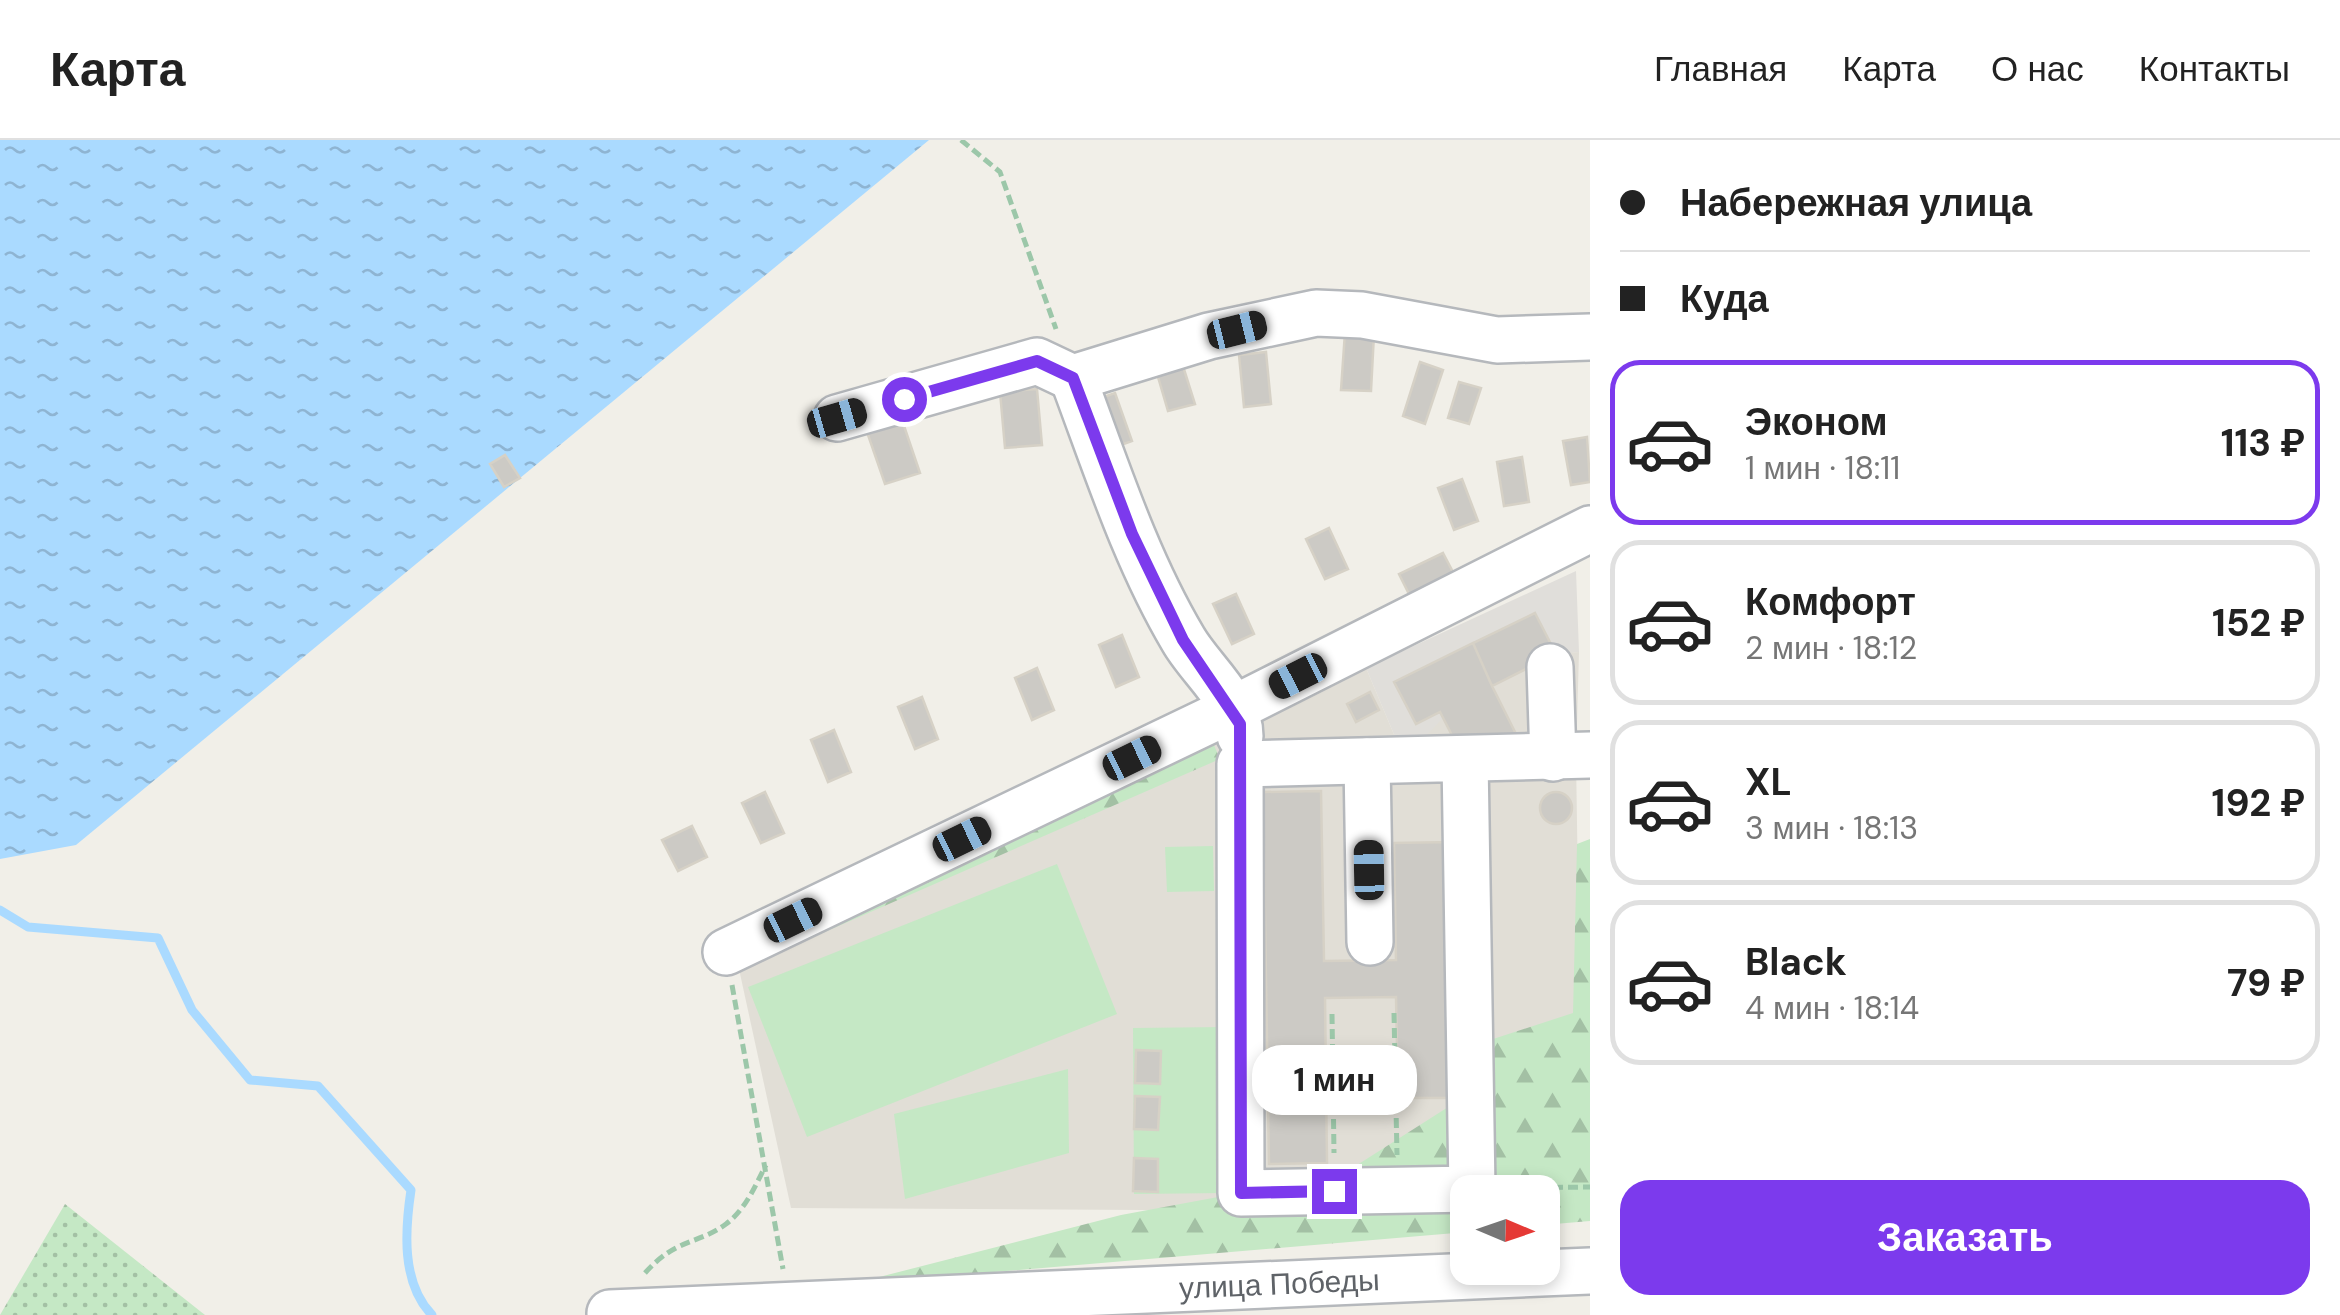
<!DOCTYPE html>
<html lang="ru">
<meta charset="utf-8">
<style>
:root{--surface:#fff;--page:#f2f2f2;--text:#222;--muted:#767676;--line:#e0e0e0;--accent:#7c3aed}
body{margin:0;font-family:"DM Sans",sans-serif;background:var(--page);color:var(--text);height:100vh;display:flex;flex-direction:column;font-size:38px;white-space:nowrap}
*{box-sizing:border-box;margin:0}
p{font-size:32px;color:var(--muted)}
.icon{flex:none;width:55px;height:55px;fill:none;stroke:currentColor;stroke-width:2;stroke-linecap:round;stroke-linejoin:round}
.map{position:relative;flex:1;overflow:hidden}
.drawer{display:flex;flex-direction:column;background:var(--surface);width:750px}
.drawer>*{flex:none}
.guide{display:grid;align-content:center;height:220px;padding:0 30px;background:var(--surface)}
.needle{width:65px;rotate:92deg}
.buttons{position:absolute;left:1450px;top:1035px;display:grid;gap:20px}
.buttons a{display:grid;place-items:center;width:110px;height:110px;border-radius:20px;background:var(--surface);box-shadow:0 5px 15px #0003;font-size:50px}
.end{position:absolute;width:45px;height:45px;margin:-22px;border:12px solid #7c3aed;background:#fff;box-shadow:0 0 0 5px #fff}
.from{border-radius:50%}
.bubble{position:absolute;height:70px;border-radius:30px;background:var(--surface);box-shadow:0 5px 15px #0003;font-size:32px;font-weight:700;line-height:70px;text-align:center}
.car{position:absolute;width:30px;height:60px;margin:-30px -15px;border-radius:12px;box-shadow:0 0 8px 2px #0007;background:linear-gradient(#222 24%,#8ab4d8 0 40%,#222 0 76%,#8ab4d8 0 86%,#222 0)}
.guide b{display:flex;align-items:center;gap:35px;height:95px;font-size:38px}
.guide b+b{border-top:2px solid var(--line)}
.guide i{width:25px;height:25px;background:var(--text)}
ul{padding:0;list-style:none}
li{display:flex;align-items:center;gap:30px;height:165px;margin:0 20px 15px;padding:0 10px;border:5px solid var(--line);border-radius:30px}
li div{flex:1}
li b{display:block;font-size:38px}
li em{font-style:normal;font-weight:700}
li.on{border-color:var(--accent)}
li>.icon{width:90px;height:90px;stroke-width:1.5}
.button{display:flex;gap:20px;margin-top:auto;padding:20px 30px}
.button a{flex:1;height:115px;border-radius:30px;background:var(--accent);color:#fff;font-size:40px;font-weight:700;line-height:115px;text-align:center}
header{display:flex;align-items:center;gap:60px;box-sizing:border-box;height:140px;padding:0 50px;background:var(--surface);border-bottom:2px solid var(--line)}
header strong{font-size:48px}
nav{display:flex;gap:55px;margin-inline-start:auto;font-size:35px}
main{display:flex;flex:1;min-height:0}
.map>svg:first-child{display:block}
</style>
<header>
<strong>Карта</strong>
<nav><a>Главная</a><a>Карта</a><a>О нас</a><a>Контакты</a></nav>
</header>
<main>
<div class="map">
<svg width="1590" height="1175" viewBox="0 0 1590 1175">
<defs>
<pattern id="grass-dots" width="8" height="8" patternUnits="userSpaceOnUse" patternTransform="scale(2.5)"><rect width="8" height="8" fill="#c5e8c5"/><path d="M2 2h.1M6 6h.1" fill="none" stroke="#a3c0a4" stroke-width="1.8" stroke-linecap="round"/></pattern>
<pattern id="forest-firs" width="22" height="20" patternUnits="userSpaceOnUse" patternTransform="scale(2.5)"><rect width="22" height="20" fill="#c5e8c5"/><path d="M5 1l3.5 6h-7zM16 11l3.5 6h-7z" fill="#a3c0a4"/></pattern>
<pattern id="water-ripples" width="26" height="14" patternUnits="userSpaceOnUse" patternTransform="scale(2.5)"><rect width="26" height="14" fill="#aadaff"/><path d="M2 4q2-2 4 0t4 0M15 11q2-2 4 0t4 0" fill="none" stroke="#8eb4d2"/></pattern>
</defs>
<rect width="100%" height="100%" fill="#f1efe8"/>
<path fill="#e0deda" d="M1576,431L1579,512L1556,515L1522,606L1423,599L1398,604L1366,528Z"/>
<path fill="#e1ded6" d="M1579,512L1576,618L1583,1072L1542,1052H1468L1467,1072L791,1068L734,806L1366,528L1398,604L1423,599L1443,578L1458,607L1492,546L1556,514Z"/>
<path fill="url(#grass-dots)" d="M65,1064L205,1175H0Z"/>
<path fill="url(#forest-firs)" d="M1213,603L1220,619L786,809L780,793Z
M1590,699V1081L1543,1085L1542,1052H1468L1467,1092L852,1144L1121,1075L1343,1034L1478,948L1484,902L1573,873L1577,704Z"/>
<path fill="#c5e8c5" d="M1213,706L1214,751L1167,752L1165,707Z
M1057,724L1117,874L807,997L748,847Z
M1225,887L1226,1053L1134,1054L1133,888Z
M1068,929L1069,1013L905,1059L894,974Z"/>
<path fill="url(#water-ripples)" d="M0,0H929L76,705L0,719Z"/>
<g fill="none" stroke-linecap="round" stroke-linejoin="round">
<path stroke="#aadaff" stroke-width="9" d="M0,770L28,787L158,798L192,870L250,940L318,946L411,1050C405,1090 401,1143 432,1175"/>
</g>
<path fill="#cccac5" stroke="#d6d1c6" stroke-width="2.5" d="M1345,192L1374,194L1371,251L1341,250Z
M1266,212L1271,264L1244,267L1239,215Z
M1420,222L1443,230L1425,284L1403,276Z
M1182,223L1195,264L1168,271L1156,230Z
M1459,242L1481,248L1469,284L1448,278Z
M1037,249L1042,305L1005,308L1000,252Z
M1115,253L1132,301L1110,309L1092,261Z
M902,280L920,333L885,344L867,292Z
M1587,297L1590,342L1571,345L1563,301Z
M505,315L520,338L504,347L490,324Z
M1522,317L1529,362L1504,366L1497,322Z
M1462,339L1478,381L1454,390L1438,348Z
M1329,388L1348,429L1325,439L1306,399Z
M1443,413L1454,434L1410,456L1399,434Z
M1236,454L1254,494L1232,504L1213,464Z
M1535,473L1556,514L1492,546L1473,503Z
M1122,495L1139,537L1116,547L1099,505Z
M1473,503L1492,546L1522,606L1458,607L1440,572L1416,584L1394,542Z
M1037,528L1054,570L1032,580L1015,538Z
M1370,552L1379,570L1356,582L1347,564Z
M922,557L938,599L915,609L898,567Z
M834,590L851,632L828,642L811,600Z
M1321,651L1324,821L1396,820L1394,703L1452,702L1456,958H1398L1396,857L1325,858L1327,1023L1269,1024L1263,652Z
M1540 668a16 16 0 1 1 32 0a16 16 0 1 1-32 0Z
M765,652L784,693L761,703L742,663Z
M692,686L707,717L678,731L662,700Z
M1136,910L1161,911L1160,944L1135,943Z
M1135,956L1160,957L1158,990L1134,989Z
M1134,1018L1158,1019V1052L1133,1051Z"/>
<g fill="none" stroke-linecap="round" stroke-linejoin="round">
<g stroke="#b5b8bc" stroke-width="50">
<g id="minor">
<path d="M1073,238C1106,326 1135,418 1183,499C1200,529 1240,560 1240,596"/>
<path d="M837,278L1037,221L1073,238L1209,196L1316,173L1362,175L1497,200L1590,197"/>
<path d="M1550,527L1553,618"/>
<path d="M1465,619L1472,1049L1241,1053L1240,624L1590,615"/>
<path d="M1367,621L1370,802"/>
<path d="M726,812L1233,569L1590,389"/>
<path id="s1" d="M610,1173L1590,1131"/>
</g>
</g>
<path stroke="#9cc7a9" stroke-width="5" stroke-dasharray="10 5" stroke-linecap="butt" d="M961,0L1000,32L1056,189
M732,845L783,1129
M1394,873L1397,1015
M1332,874L1334,1013
M1508,1048L1590,1047
M645,1133C676,1098 697,1105 726,1084C746,1069 755,1046 766,1025"/>
<use href="#minor" stroke="#fff" stroke-width="45"/>
</g>
<g fill="none" stroke-linecap="round" stroke-linejoin="round">
<path stroke="#7c3aed" stroke-width="12" d="M904,259L1037,221L1073,238L1132,394L1183,500L1240,584L1241,1053L1334,1051"/>
</g>
<g text-anchor="middle" stroke-width="10" stroke-linejoin="round" paint-order="stroke">
<g font-size="30" fill="#5f6368" stroke="#fff">
<text dy="10" stroke="none"><textPath href="#s1" startOffset="670">улица Победы</textPath></text>
</g>
</g>
</svg>
<div class="buttons">
<a><svg class="needle" viewBox="-14 -14 28 28"><path d="M0-13l5 13h-10z" fill="#e53935"/><path d="M0 13l5-13h-10z" fill="#767676"/></svg></a>
</div>
<i class="end from" style="left:904px;top:259px"></i>
<i class="end" style="left:1334px;top:1051px"></i>
<div class="bubble" style="left:1252px;top:905px;width:165px">1 мин</div>
<i class="car" style="left:1237px;top:190px;rotate:76deg"></i>
<i class="car" style="left:837px;top:278px;rotate:74deg"></i>
<i class="car" style="left:1298px;top:536px;rotate:243deg"></i>
<i class="car" style="left:1132px;top:618px;rotate:64deg"></i>
<i class="car" style="left:962px;top:699px;rotate:64deg"></i>
<i class="car" style="left:1369px;top:730px;rotate:359deg"></i>
<i class="car" style="left:793px;top:780px;rotate:64deg"></i>
</div>
<section class="drawer">
<div class="guide">
<b><i class="from"></i>Набережная улица</b>
<b><i></i>Куда</b>
</div>
<ul>
<li class="on"><svg class="icon" aria-label="car" viewBox="0 0 24 24"><path d="M5 17H2v-5l4-1 3-4h7l3 4 3 1v5h-3M9 17h6M6 11h13"/><circle cx="7" cy="17" r="2"/><circle cx="17" cy="17" r="2"/></svg><div><b>Эконом</b><p>1 мин · 18:11</p></div><em>113 ₽</em></li>
<li><svg class="icon" aria-label="car" viewBox="0 0 24 24"><path d="M5 17H2v-5l4-1 3-4h7l3 4 3 1v5h-3M9 17h6M6 11h13"/><circle cx="7" cy="17" r="2"/><circle cx="17" cy="17" r="2"/></svg><div><b>Комфорт</b><p>2 мин · 18:12</p></div><em>152 ₽</em></li>
<li><svg class="icon" aria-label="car" viewBox="0 0 24 24"><path d="M5 17H2v-5l4-1 3-4h7l3 4 3 1v5h-3M9 17h6M6 11h13"/><circle cx="7" cy="17" r="2"/><circle cx="17" cy="17" r="2"/></svg><div><b>XL</b><p>3 мин · 18:13</p></div><em>192 ₽</em></li>
<li><svg class="icon" aria-label="car" viewBox="0 0 24 24"><path d="M5 17H2v-5l4-1 3-4h7l3 4 3 1v5h-3M9 17h6M6 11h13"/><circle cx="7" cy="17" r="2"/><circle cx="17" cy="17" r="2"/></svg><div><b>Black</b><p>4 мин · 18:14</p></div><em>79 ₽</em></li>
</ul>
<div class="button"><a>Заказать</a></div>
</section>
</main>
